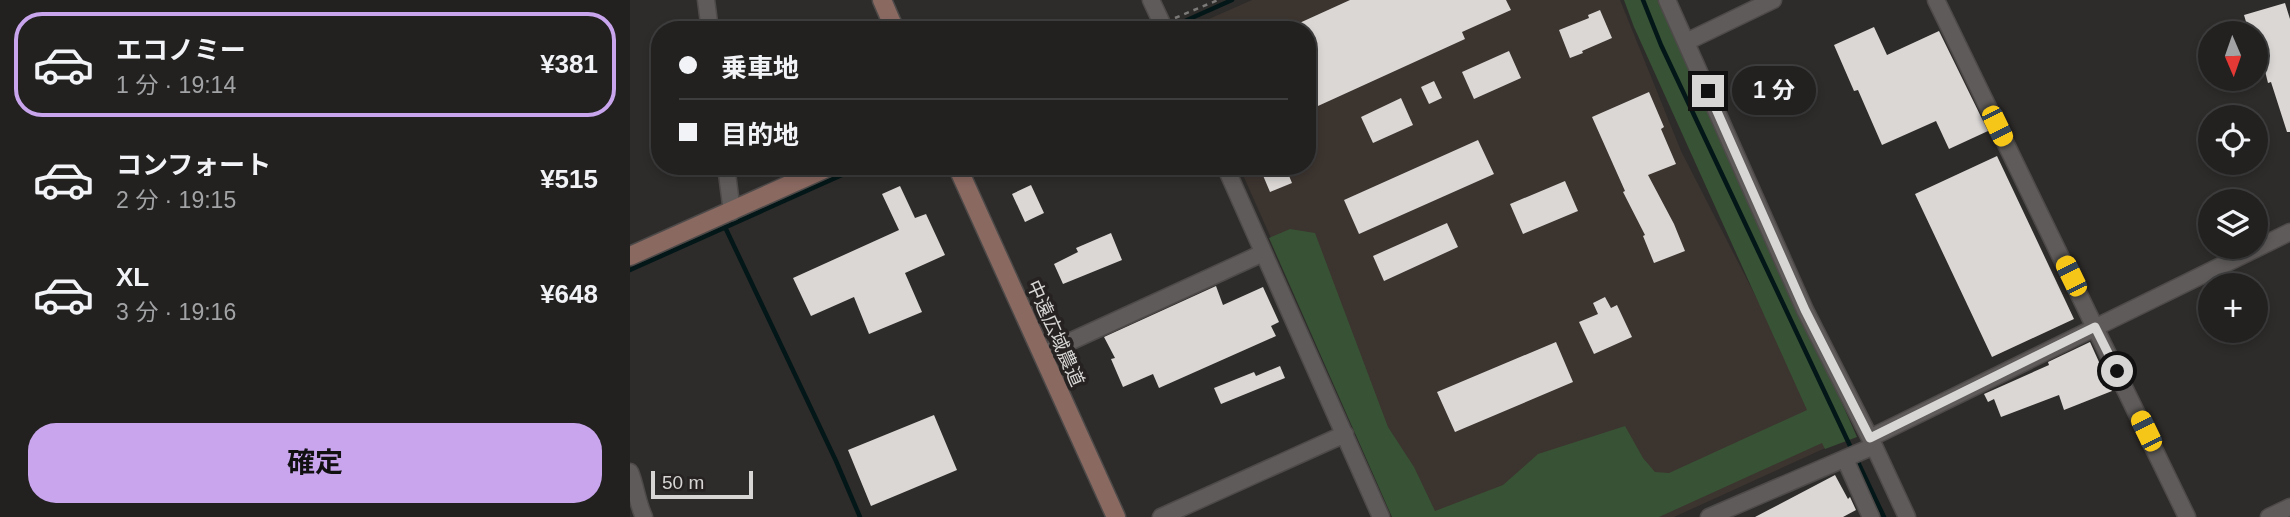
<!DOCTYPE html>
<html lang="ja">
<meta charset="utf-8">
<style>
:root{--surface:#222120;--page:#2a2929;--text:#f1f3f6;--muted:#a2a3a5;--line:#3f3e3e;--accent:#c9a5ee}
body{margin:0;font-family:Helvetica,"Noto Sans JP",sans-serif;background:var(--page);color:var(--text);height:100vh;display:flex;flex-direction:column;font-size:26px;white-space:nowrap}
*{box-sizing:border-box;margin:0}
p{font-size:23px;color:var(--muted)}
.icon{flex:none;width:38px;height:38px;fill:none;stroke:currentColor;stroke-width:2;stroke-linecap:round;stroke-linejoin:round}
.map{position:relative;flex:1;overflow:hidden}
.panel{display:flex;flex-direction:column;background:var(--surface);width:630px}
.panel>*{flex:none}
.banner{position:absolute;left:21px;top:21px;width:665px;height:154px;border-radius:28px;box-shadow:0 4px 10px #0003,0 0 0 2px var(--line);display:grid;align-content:center;height:154px;padding:0 28px;background:var(--surface)}
.needle{width:46px;rotate:178deg}
.fabs{position:absolute;left:1568px;top:21px;display:grid;gap:14px}
.fabs a{display:grid;place-items:center;width:70px;height:70px;border-radius:50%;background:var(--surface);box-shadow:0 4px 10px #0003,0 0 0 2px var(--line);font-size:35px}
.scale{position:absolute;left:21px;bottom:18px;width:102px;box-sizing:border-box;padding-left:7px;border:4px solid #d8d6d5;border-top:0;font-size:19px;line-height:24px;white-space:nowrap;color:#d8d6d5;-webkit-text-stroke:5px #252221;paint-order:stroke}
.end{position:absolute;width:32px;height:32px;margin:-16px;border:9px solid #d8d6d5;background:#111;box-shadow:0 0 0 4px #111}
.from{border-radius:50%}
.bubble{position:absolute;height:49px;border-radius:24px;background:var(--surface);box-shadow:0 4px 10px #0003,0 0 0 2px var(--line);font-size:23px;font-weight:700;line-height:49px;text-align:center}
.car{position:absolute;width:21px;height:42px;margin:-21px -10px;border-radius:9px;box-shadow:0 0 5px 2px #0007;background:linear-gradient(#f5c518 24%,#345 0 40%,#f5c518 0 76%,#345 0 86%,#f5c518 0)}
.banner b{display:flex;align-items:center;gap:24px;height:66px;font-size:26px}
.banner b+b{border-top:2px solid var(--line)}
.banner i{width:18px;height:18px;background:var(--text)}
ul{padding:12px 0 0;list-style:none}
li{display:flex;align-items:center;gap:21px;height:105px;margin:0 14px 10px;padding:0 14px;border:4px solid transparent;border-radius:28px}
li div{flex:1}
li b{display:block;font-size:26px}
li em{font-style:normal;font-weight:700}
li.current{border-color:var(--accent)}
li>.icon{width:63px;height:63px;stroke-width:1.5}
.primary-button{display:flex;gap:14px;margin-top:auto;padding:14px 28px}
.primary-button a{flex:1;height:80px;border-radius:28px;background:var(--accent);color:#111;font-size:28px;font-weight:700;line-height:80px;text-align:center}
main{display:flex;flex:1;min-height:0}
.map>svg:first-child{display:block}
</style>
<main>
<section class="panel">
<ul>
<li class="current"><svg class="icon" aria-label="car" viewBox="0 0 24 24"><path d="M5 17H2v-5l4-1 3-4h7l3 4 3 1v5h-3M9 17h6M6 11h13"/><circle cx="7" cy="17" r="2"/><circle cx="17" cy="17" r="2"/></svg><div><b>エコノミー</b><p>1 分 · 19:14</p></div><em>¥381</em></li>
<li><svg class="icon" aria-label="car" viewBox="0 0 24 24"><path d="M5 17H2v-5l4-1 3-4h7l3 4 3 1v5h-3M9 17h6M6 11h13"/><circle cx="7" cy="17" r="2"/><circle cx="17" cy="17" r="2"/></svg><div><b>コンフォート</b><p>2 分 · 19:15</p></div><em>¥515</em></li>
<li><svg class="icon" aria-label="car" viewBox="0 0 24 24"><path d="M5 17H2v-5l4-1 3-4h7l3 4 3 1v5h-3M9 17h6M6 11h13"/><circle cx="7" cy="17" r="2"/><circle cx="17" cy="17" r="2"/></svg><div><b>XL</b><p>3 分 · 19:16</p></div><em>¥648</em></li>
</ul>
<div class="primary-button"><a>確定</a></div>
</section>
<div class="map">
<svg width="1660" height="517" viewBox="0 0 1660 517">
<rect width="100%" height="100%" fill="#2e2c2a"/>
<path fill="#3c342f" d="M622,0H990L1051,151L1202,445L1044,517H765L609,166H677V30H554Z"/>
<path fill="#385235" d="M994,0H1032L1227,437L1195,449L1192,443L1029,517H762L639,238L660,229L685,233L758,427L784,467L805,511L873,485L908,454L995,426L1013,458L1025,472L1039,473L1177,410L1004,27Z"/>
<g fill="none" stroke-linecap="round" stroke-linejoin="round">
<path stroke="#041718" stroke-width="4.5" d="M1013,0L1031,45L1222,450
M537,29L602,0
M95,227L206,461L230,517
M0,270L232,166
M1226,458L1254,517"/>
</g>
<path fill="#dad7d5" d="M720,0H876L881,10L832,32L835,39L677,111V30H654Z
M1655,3L1660,19V132H1657L1641,82L1638,83L1631,55L1628,56L1626,47V30L1619,32L1614,15Z
M970,10L982,38L952,51L953,53L940,58L929,30L959,18L958,15Z
M1244,27L1257,55L1309,31L1358,131L1319,149L1306,121L1252,145L1228,90L1224,91L1204,45Z
M879,51L891,78L844,99L832,72Z
M804,81L812,98L799,104L791,87Z
M1019,92L1034,127L1031,129L1046,164L1018,175L1044,224L1055,251L1024,263L1013,236L1015,235L993,192L995,191L962,117Z
M771,98L783,125L743,143L731,117Z
M848,140L864,174L729,234L714,200Z
M1367,156L1444,319L1362,357L1285,194Z
M629,166H655L662,183L640,192Z
M935,181L948,211L893,234L880,204Z
M401,185L414,213L395,222L382,194Z
M270,186L285,218L296,214L315,255L275,273L292,312L239,334L224,297L181,316L163,278L269,230L252,194Z
M817,223L828,247L754,281L743,256Z
M481,233L492,260L433,284L424,264L448,252L446,248Z
M586,286L593,305L633,287L649,322L641,326L646,336L529,388L523,374L493,387L481,359L485,358L474,337Z
M975,297L981,308L987,305L1002,337L964,354L949,322L968,314L963,303Z
M926,342L943,382L825,432L807,392Z
M1460,342L1482,391L1434,410L1429,395L1371,417L1364,399L1358,402L1354,394L1419,365L1418,362Z
M650,366L655,378L591,404L584,388L624,372L626,376Z
M304,415L327,470L241,506L218,450Z
M1205,475L1218,499L1220,497L1226,510L1213,517H1125Z"/>
<g fill="none" stroke-linecap="round" stroke-linejoin="round">
<g stroke="#4d4a49" stroke-width="19">
<path id="street" d="M76,0L80,30
M521,0L535,30
M1037,0L1175,310L1244,446L1277,517
M1306,0L1557,517
M1056,42L1143,0
M96,166L102,212
M595,166L751,517
M413,354L633,253
M1240,438L1660,232
M1215,459L1241,517
M0,472C6,487 7,502 14,517
M531,517L715,434
M1079,517L1244,446
M1639,517L1660,507"/>
</g>
<g stroke="#4d4a49" stroke-width="21">
<path id="secondary" d="M252,0L265,30
M327,166L486,517
M0,256L201,166"/>
</g>
<path stroke="#7c7a79" stroke-width="2.5" stroke-dasharray="5 5" stroke-linecap="butt" d="M545,18L588,0"/>
<use href="#street" stroke="#5e5b5a" stroke-width="16"/>
<use href="#secondary" stroke="#8a6961" stroke-width="18"/>
</g>
<g fill="none" stroke-linecap="round" stroke-linejoin="round">
<path stroke="#d8d6d5" stroke-width="9" d="M1078,91L1175,310L1240,438L1465,327L1487,371"/>
</g>
<g text-anchor="middle" stroke-width="7" stroke-linejoin="round" paint-order="stroke">
<g font-size="19" fill="#d8d6d5" stroke="#252221">
<text transform="translate(426 333) rotate(66)" y="7">中遠広域農道</text>
</g>
</g>
</svg>
<div class="fabs">
<a><svg class="needle" viewBox="-14 -14 28 28"><path d="M0-13l5 13h-10z" fill="#e53935"/><path d="M0 13l5-13h-10z" fill="#a2a3a5"/></svg></a>
<a><svg class="icon" aria-label="locate" viewBox="0 0 24 24"><circle cx="12" cy="12" r="6"/><path d="M12 2v4M12 18v4M2 12h4M18 12h4"/></svg></a>
<a><svg class="icon" aria-label="layers" viewBox="0 0 24 24"><path d="M12 4l9 5-9 5-9-5zM3 14l9 5 9-5"/></svg></a>
<a>+</a>
</div>
<div class="scale">50 m</div>
<i class="end from" style="left:1487px;top:371px"></i>
<i class="end" style="left:1078px;top:91px"></i>
<div class="bubble" style="left:1102px;top:66px;width:84px">1 分</div>
<i class="car" style="left:1367px;top:126px;rotate:154deg"></i>
<i class="car" style="left:1441px;top:276px;rotate:334deg"></i>
<i class="car" style="left:1516px;top:431px;rotate:334deg"></i>
<div class="banner">
<b><i class="from"></i>乗車地</b>
<b><i></i>目的地</b>
</div>
</div>
</main>
